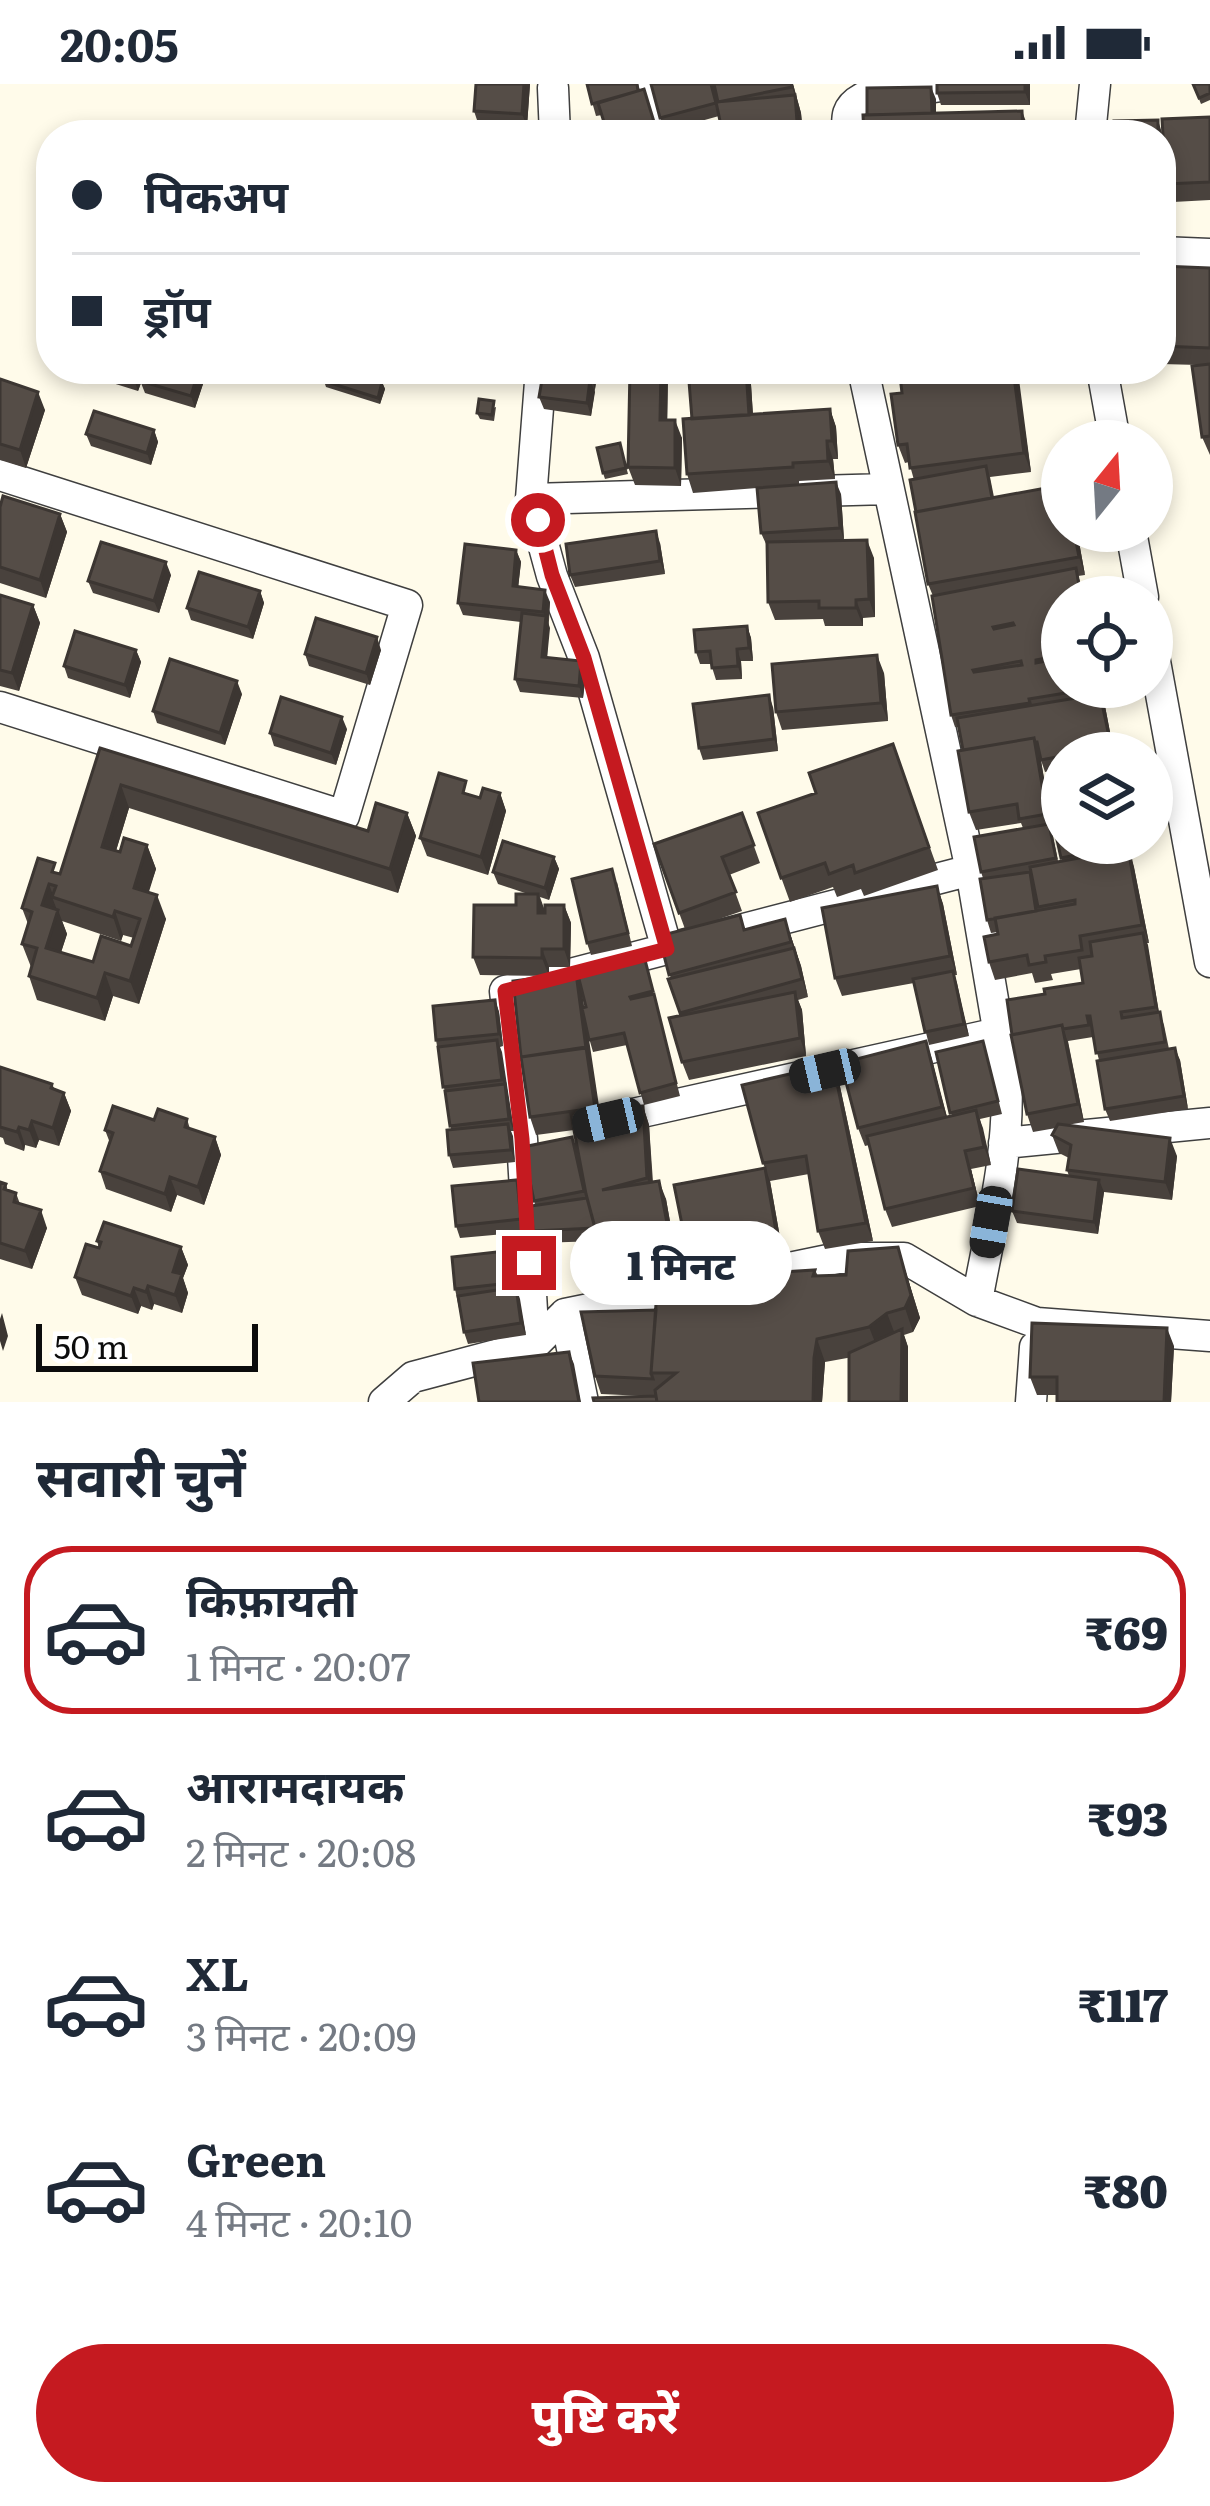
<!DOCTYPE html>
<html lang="hi">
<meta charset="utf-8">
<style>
:root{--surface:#fff;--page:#f2f2f3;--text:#1f2937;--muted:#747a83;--line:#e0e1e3;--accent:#c51a20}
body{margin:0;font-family:Literata,"Noto Sans Devanagari",serif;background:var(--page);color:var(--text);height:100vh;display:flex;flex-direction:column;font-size:45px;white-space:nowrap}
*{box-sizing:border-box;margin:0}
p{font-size:39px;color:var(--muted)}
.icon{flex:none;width:66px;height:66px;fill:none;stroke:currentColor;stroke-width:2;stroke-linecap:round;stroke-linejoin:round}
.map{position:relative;height:1318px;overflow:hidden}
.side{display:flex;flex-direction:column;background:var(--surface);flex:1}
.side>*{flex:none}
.hud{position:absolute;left:36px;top:36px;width:1140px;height:264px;border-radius:48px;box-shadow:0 6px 18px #0003;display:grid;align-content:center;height:264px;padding:0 36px;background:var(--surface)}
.needle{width:78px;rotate:18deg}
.controls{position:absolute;left:1041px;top:336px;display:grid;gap:24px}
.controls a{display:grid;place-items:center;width:132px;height:132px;border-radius:50%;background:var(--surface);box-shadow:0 6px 18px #0003;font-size:60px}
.scale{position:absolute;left:36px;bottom:30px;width:222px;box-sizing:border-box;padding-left:12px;border:6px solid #0c0c0c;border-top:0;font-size:33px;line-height:42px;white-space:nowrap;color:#0c0c0c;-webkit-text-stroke:9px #fff;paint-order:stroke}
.end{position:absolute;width:54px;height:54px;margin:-27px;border:15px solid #c51a20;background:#fff;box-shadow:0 0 0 6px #fff}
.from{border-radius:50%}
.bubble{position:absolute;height:84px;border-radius:42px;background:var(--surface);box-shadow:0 6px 18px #0003;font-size:39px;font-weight:800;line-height:84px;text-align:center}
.car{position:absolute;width:36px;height:72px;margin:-36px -18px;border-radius:15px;box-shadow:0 0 9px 3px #0007;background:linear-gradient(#222 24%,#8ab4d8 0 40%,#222 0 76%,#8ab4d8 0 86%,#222 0)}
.hud b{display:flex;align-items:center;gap:42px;height:114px;font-size:45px}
.hud b+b{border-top:3px solid var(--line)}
.hud i{width:30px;height:30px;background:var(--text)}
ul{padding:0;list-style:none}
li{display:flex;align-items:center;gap:36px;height:168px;margin:0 24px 18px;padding:0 12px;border:6px solid transparent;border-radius:48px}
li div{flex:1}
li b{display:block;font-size:45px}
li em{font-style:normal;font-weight:800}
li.on{border-color:var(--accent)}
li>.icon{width:108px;height:108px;stroke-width:1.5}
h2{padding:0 36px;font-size:54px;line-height:144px}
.primary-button{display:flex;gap:24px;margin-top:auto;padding:24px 36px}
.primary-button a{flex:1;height:138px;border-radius:72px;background:var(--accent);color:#fff;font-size:48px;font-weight:800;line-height:138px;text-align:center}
.status{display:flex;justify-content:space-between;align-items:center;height:84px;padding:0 60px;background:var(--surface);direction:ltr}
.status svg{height:33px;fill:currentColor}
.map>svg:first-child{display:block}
</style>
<div class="status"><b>20:05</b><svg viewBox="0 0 49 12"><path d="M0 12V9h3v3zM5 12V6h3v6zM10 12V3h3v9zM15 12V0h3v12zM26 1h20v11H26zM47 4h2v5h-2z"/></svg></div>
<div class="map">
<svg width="1210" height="1318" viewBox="0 0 1210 1318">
<rect width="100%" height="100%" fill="#fffbea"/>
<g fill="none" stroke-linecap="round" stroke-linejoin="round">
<g stroke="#3f3f3f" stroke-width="33">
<path id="minor" d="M650,0L665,51
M553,4L555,51
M848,51C846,33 846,23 863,14L954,0
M1090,51L1095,0
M1161,168L1210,170
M541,285L531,415L552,492L584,574L667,865
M863,285L971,786L1006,992C1011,1067 990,1144 977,1217L1037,1239L1210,1252
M1102,285L1115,357
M0,391L407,521L344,732L0,623
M531,415L888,405
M1131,447L1143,513
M1152,561L1210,878
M606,1036L998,949
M1004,1059L1210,1039
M565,1230L583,1318
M534,1261L522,1055L505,907L971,786
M384,1318L413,1293L534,1261L565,1230L838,1174H904L977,1217
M1031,1318L1035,1263"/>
</g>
<use href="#minor" stroke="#fff" stroke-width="30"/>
</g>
<path fill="#49423d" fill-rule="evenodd" d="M476,0H530L527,42L478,39L474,27Z
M587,0H638L640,6L602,31L596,32Z
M793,0L801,29L803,51H723L719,32L665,47L660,34L717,18Z
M1030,0V21H941L937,9Z
M1193,0H1210V16L1201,20Z
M1210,33V116L1173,118L1166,100Z
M1161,182L1210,184V371L1202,353L1199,281L1161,280Z
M87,285H199L204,297L195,324L145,309L141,299L138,307L90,292Z
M229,285H283L278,300Z
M327,285H382L378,297L382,298L385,305L380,320L326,303L324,297Z
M545,285H598L591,332L544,325L539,313L546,290Z
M750,285L753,331L830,325L836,343L838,375H833L835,395L799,397V401L841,410L844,456L874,474L875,533L863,534V542H825L823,535L775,536L768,518L767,462L761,449L757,404L693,409L687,390Z
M753,285H837L838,289L756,294Z
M890,285H1048V291H1017L1031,388L990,393L994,413L1062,447H1077L1085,491L1078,492L1080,497L1062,513V603H1103L1104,609L1100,610L1105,622L1114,669H1062V685L1045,688L1041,676L1052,748L1058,777H1062L1053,735L1062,695V759H1129L1149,859H1147L1159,928L1164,941L1169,965L1180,976L1188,1025L1110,1037L1105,1025L1099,976L1093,953L1068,957L1084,1038L1067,1041L1177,1072L1172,1116L1104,1108L1098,1150L1017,1139L1012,1127L1069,1092L1067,1086L1069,1074L1059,1069L1052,1051L1056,1044L1033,1048L1027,1030L1045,910L1083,899L1081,885L1051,890L1053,896L1035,899L1032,889L995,896L989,878L998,850V848L991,849L987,836L983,794L981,788L1023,744L1021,739L976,746L969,728L963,666L959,643H955L951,631L933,512L928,500L914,396L909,378L905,379L898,361L904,291H892Z
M668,289L667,336L682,354L681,402L635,401L628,383Z
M0,295L45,326L26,384L0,376Z
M496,323L494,337L480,335L477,329Z
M154,346L158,358L151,381L91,362L86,350Z
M620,359L628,390L605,395L603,389Z
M0,423L60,430L67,448L46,514L0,499Z
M660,459L665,490L575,503L570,491Z
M516,466L521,478L518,503L550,518L547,573L586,589L583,614L520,608L515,595L521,538L463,531L458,519Z
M171,491L159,529L93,509L88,497Z
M260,507L264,519L253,555L191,536L187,524Z
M0,511L33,521L40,539L19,607L0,602Z
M747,542L751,554L753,577H741L742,595L716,596L711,580H700L696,568Z
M136,566L141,578L130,614L68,594L64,582Z
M381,566L370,601L309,582L305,570Z
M884,589L888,637L782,646L776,628Z
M242,610L225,661L157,639L153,627Z
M773,623L778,667L703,676L699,664Z
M347,645L336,681L274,662L270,649Z
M893,660L938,786L864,812L861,805L837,813L833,803L790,818L758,729L816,709Z
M100,664L368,747L407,729L416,752L398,809L129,724L116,767L120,768L147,761L156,785L148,808L166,835L139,920L113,912L105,937L37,916L29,892L31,883L22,860L28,840L22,824L58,790H60ZM62,837L121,857L123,851L134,854L131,862L93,878L61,868L67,850Z
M500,709L506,727L488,791L427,772L420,754L471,712L480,714Z
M742,729L760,779L729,791L742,827L705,840L740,831L745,845L785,835L801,882L808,913L798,916L802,926L806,972L689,996L682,978L681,931L668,895H671L659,852L685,845L654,760Z
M554,773L559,785L549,816L540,813L545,827L564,821L571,839L570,883H549V892L480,891L473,873L528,810L498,800L493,788Z
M617,798L632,862L591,871L587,859Z
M937,802L943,820L957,891H954L969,952L929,961L914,899L842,912L835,894Z
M644,872L680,1012L644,1021L627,961L593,968L587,947L599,1027L643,1022L649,1041L653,1098L666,1115L680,1194L613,1203L599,1157L538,1159L533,1147L535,1121L523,1063L577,1065L585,1102L574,1046L536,1051L530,1033L581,902L584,924Z
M495,916L499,928L503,962L500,963L514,1047H511L515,1078L453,1084L449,1071L451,1045L436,956Z
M926,957L947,1033L952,1032L936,968L983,957L1002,1030L980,1035L991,1081L971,1085L980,1122L892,1143L885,1125L869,1061L865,1062L858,1044Z
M833,980L839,998L873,1157L825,1165L818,1147L809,1090L770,1097L784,1176L695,1193L690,1180L765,1084L763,1079Z
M0,983L52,1000L55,1006L64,1009L71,1027L59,1062L39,1056L36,1064L25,1061L24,1067L5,1060L3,1054L0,1053Z
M187,1035L190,1045L215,1053L221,1071L204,1121L177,1111L171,1128L106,1105L100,1087L110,1059L105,1046L154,1036Z
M517,1096L521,1108L525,1148L460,1154L456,1142Z
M0,1098L6,1100L8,1107L16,1109L20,1120L47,1144L32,1185L0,1175Z
M97,1157L181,1163L188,1181L183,1194L188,1209L182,1229L154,1220L152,1226L141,1222L138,1230L82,1211L75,1193L99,1164Z
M898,1163L920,1234L913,1248L904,1251L908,1263L825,1278L822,1318H594L644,1312L601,1310L595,1292L656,1226L732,1203L815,1186L818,1192L846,1191Z
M519,1178L524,1210L518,1211L526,1251L468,1260L464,1248L455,1205Z
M1174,1262L1171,1318H1057V1311H1037L1030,1293Z"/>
<path fill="#3c3632" d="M524,0H530L527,42L522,30Z
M791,0H793L801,29L803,51H798L795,12Z
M1025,0H1030V21L1025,8Z
M931,3L936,15V45L932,32Z
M1022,27L1031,51H1023Z
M1158,36L1162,49L1163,102L1161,95V51H1158Z
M137,285H146L138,307L134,295Z
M199,285L204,297L195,324L191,312Z
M272,285H283L278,300Z
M374,285H382L378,298L373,286Z
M592,285H598L595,305L591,293Z
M661,285H667L668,289L667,354L660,336Z
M746,285H750L754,348L750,336Z
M1013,285H1015L1019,295L1031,388L1024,369Z
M590,296L595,308L591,332L587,319Z
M382,298L385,305L380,320L378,314Z
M38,308L45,326L26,384L20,366Z
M830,325L836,343L838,375L832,357Z
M675,336L682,354L681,402L675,384Z
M154,346L158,358L151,381L147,369Z
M827,357L833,375L835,395L828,377Z
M836,398L841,410L844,456L840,444Z
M60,430L67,448L46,514L40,496Z
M656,447L660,459L665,490L660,477Z
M1074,447H1077L1085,491L1079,473Z
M867,456L874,474L875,533L869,515Z
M516,466L521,478L517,514L513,502Z
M166,478L171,491L159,529L154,517Z
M545,506L550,518L548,538L550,544L546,585L542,573Z
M260,507L264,519L253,555L248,543Z
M856,516L863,534V542L856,524Z
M33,521L40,539L19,607L12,589Z
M747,542L751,554L753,577L749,564Z
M377,553L381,566L370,601L366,589Z
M737,565L741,577L742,595L738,582Z
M136,566L141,578L130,614L125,601Z
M877,571L884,589L888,637L881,619Z
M581,577L586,589L583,614L579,602Z
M237,597L242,610L225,661L220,649Z
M1100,610L1105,622L1114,669L1111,662Z
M769,611L773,623L778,667L774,655Z
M342,633L347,645L336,681L331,669Z
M1034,654L1040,672L1054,748L1047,730Z
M121,701L129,724L110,786L102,763Z
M500,709L506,727L488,791L481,773Z
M407,729L416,752L398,809L390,785Z
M147,761L156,785L143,827L134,804Z
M1128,765L1134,783L1149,859L1142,841Z
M554,773L559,785L549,816L545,804Z
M49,800L54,814L52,813L57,826L42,821Z
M937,802L943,820L957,891L950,872Z
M538,810L545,828V847L538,829Z
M157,811L166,835L139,920L130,897Z
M564,821L571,839L570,883L564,865Z
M58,826L67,850L55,887L46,864Z
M115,827L123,851L121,857L113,833Z
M785,835L801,882L808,913L802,895Z
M1143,849L1148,861L1160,936L1156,923Z
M542,865L549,883V892L542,874Z
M953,887L957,899L969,952L964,940Z
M105,889L113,912L105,937L97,914Z
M576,889L581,902L602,1042L595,1024Z
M795,908L802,926L806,972L800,954Z
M495,916L499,928L503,962L499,950Z
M1062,941L1068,959L1084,1038L1078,1020Z
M497,956L502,968L514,1047L509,1035Z
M926,957L932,975L949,1041L942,1023Z
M1175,964L1180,976L1188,1025L1184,1012Z
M833,980L839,998L873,1157L866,1139Z
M64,1009L71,1027L59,1062L53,1044Z
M643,1022L649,1041L653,1112L647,1094Z
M976,1026L983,1044L991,1081L984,1063Z
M32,1037L39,1056L36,1064L29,1046Z
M508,1040L513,1052L515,1078L511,1066Z
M19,1043L25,1061L24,1067L17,1048Z
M215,1053L221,1071L204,1121L198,1103Z
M1170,1054L1177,1072L1172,1116L1165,1098Z
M965,1067L971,1085L980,1122L974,1104Z
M765,1084L770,1097L784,1176L779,1164Z
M170,1093L177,1111L171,1128L165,1110Z
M517,1096L521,1108L525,1148L521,1135Z
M1099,1096L1104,1108L1098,1150L1094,1138Z
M659,1097L666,1115L680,1194L674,1176Z
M41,1126L47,1144L32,1185L25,1167Z
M181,1163L188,1181L183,1194L188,1209L182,1229L175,1211L173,1188Z
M898,1163L920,1234L913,1248L905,1224Z
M515,1166L519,1178L524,1210L519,1198Z
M148,1202L154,1220L152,1226L146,1208Z
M516,1203L520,1215L526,1251L521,1239Z
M134,1204L141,1222L138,1230L131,1212Z
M2,1229L8,1252L3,1267L0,1257V1235Z
M887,1229L896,1253L878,1266L869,1243Z
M1167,1244L1174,1262L1171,1318H1164Z
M902,1245L908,1263V1318H901Z
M817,1255L825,1278L822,1318H813L814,1274Z
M569,1268L574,1280L581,1318H579Z"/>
<path fill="#554d47" stroke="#3c3632" stroke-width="3" fill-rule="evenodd" d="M476,0H524L522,30L474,27Z
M587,0H637L638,7L592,20Z
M651,0H711L716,19L660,34Z
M714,0H791L792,3L718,18Z
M937,0H1025V8L937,9Z
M1193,0H1210V9L1199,14Z
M931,3L932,29L867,31V4Z
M644,5L658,51H608L598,19Z
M795,11L798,51H723L716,18Z
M1022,27L1023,51H864L863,31Z
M1210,33V98L1166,100L1162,35Z
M1158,36V51H1115L1114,37Z
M718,45L719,51H692Z
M1161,182L1210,184V264L1161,262Z
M1210,280V352L1202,353L1192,282Z
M104,285H137L134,295Z
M144,285H199L191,312L140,297Z
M327,285H340L382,298L378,314L324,297Z
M545,285H592L591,293L544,287Z
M630,285H661L660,336H675V384L628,383Z
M688,285H746L749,331L692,335Z
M951,285H1013L1024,369L910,384L907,360L898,361L891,310L902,309L900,292Z
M543,290L590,296L587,319L539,313Z
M0,295L38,308L20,366L0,360Z
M479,315L494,317L492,331L477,329Z
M830,325L832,357H827L828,377L793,379V383L687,390L683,335Z
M94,327L154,346L147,369L86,350Z
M620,359L626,384L603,389L597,364Z
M986,382L992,414L916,428L910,396Z
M836,398L840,444L761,449L757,404Z
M1062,401V447H1074L1079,473L928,500L915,428Z
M3,412L60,430L40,496L0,483V423Z
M656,447L660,477L570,491L566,460Z
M867,456L869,515L856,516V524H819V517L768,518L767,458Z
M101,458L166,478L154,517L88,497Z
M465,460L516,466L513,502L545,506L543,528L458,519Z
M1076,484L1081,513H1062V528L1050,530L1052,540L1062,538V571L1036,576V579L1062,574V603H1090V605L1029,615L1030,619L951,631L932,512ZM1013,539L1014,541L994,545L993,543ZM1021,577L1022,581L974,588L973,586Z
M199,488L260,507L248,543L187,524Z
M0,511L33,521L12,589L0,586Z
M522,529L546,532L542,573L581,577L579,602L515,595Z
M316,534L377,553L366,589L305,570Z
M747,542L749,564L737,565L738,582L712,584L710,567L696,568L694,546Z
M75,547L136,566L125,601L64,582Z
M877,571L881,619L776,628L772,580Z
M170,575L237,597L220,649L153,627Z
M1100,610L1111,662L1076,669H1062V672L1041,676L1037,658H1035L1034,654L963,666L957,634Z
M769,611L774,655L699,664L693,620Z
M281,613L342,633L331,669L270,649Z
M1034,654L1047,730L1019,735L1017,720L969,728L958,667Z
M893,660L929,763L855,789L853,781L829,790L825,779L781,794L758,729L816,709L809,689Z
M100,664L368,747L376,719L407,729L390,785L121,701L102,763L120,768L124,754L147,761L134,804L157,811L130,897L105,889L97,914L29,892L37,864L22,860L32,828L22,824L38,774L55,779L52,788L60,790ZM49,800L56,802L52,813L113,833L115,827L140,835L131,862L101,852L93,878L46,864L58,826L42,821Z
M439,689L466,697L463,709L480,714L483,704L500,709L481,773L420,754Z
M1062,695V733L1053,735L1046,698Z
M742,729L754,761L722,773L736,808L679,829L654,760Z
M1049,740L1056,774L981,788L974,753Z
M1062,740V759H1127V761L1061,774L1054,742Z
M503,757L554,773L545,804L493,788Z
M1128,765L1142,841L1080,852L1082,866L1045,872L1046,878L1029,881L1027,871L989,878L984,853L998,850L995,834L1075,820V816L1038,823L1030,783Z
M612,785L628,849L587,859L572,795Z
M1030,788L1036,827L987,836L980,795Z
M937,802L950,872L835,894L822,824Z
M516,810H538V829H545V821H564V865H542V874L473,873L474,821H516Z
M740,831L744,846L785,835L791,858L669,891L659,852Z
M1143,849L1156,923L1121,928L1122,934L1160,928L1165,958L1096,969L1090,932H1087L1089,941L1063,945L1062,941L1012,951L1007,916L1045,910L1044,905L1083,899L1079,874L1092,872L1090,858Z
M794,864L802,895L680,929L668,895Z
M644,872L653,907L630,913L631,915L654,910L676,999L640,1009L624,949L589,956L582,924L586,923L577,887Z
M953,887L964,940L925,948L913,895Z
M576,889L586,964L521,973L513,897Z
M795,908L800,954L682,978L669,934Z
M495,916L499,950L436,956L433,922Z
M1062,941L1078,1020L1027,1030L1011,951Z
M497,956L502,996L443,1003L438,963Z
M926,957L942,1023L858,1044L841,979Z
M983,957L998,1017L950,1029L936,968Z
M586,963L595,1024L530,1033L521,973Z
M1175,964L1184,1012L1105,1025L1097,977Z
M833,980L866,1139L818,1147L806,1072L763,1079L742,1001Z
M0,983L52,1000L51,1004L64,1009L53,1044L32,1037L29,1046L19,1043L17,1048L0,1043Z
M505,1000L509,1035L450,1042L445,1007Z
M113,1022L154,1036L158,1025L187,1035L185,1043L215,1053L198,1103L170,1093L165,1110L100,1087L113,1049L105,1046Z
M643,1022L647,1094L602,1106L659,1097L674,1176L606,1185L586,1110L571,1030Z
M976,1026L984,1063L965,1067L974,1104L885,1125L867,1052Z
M508,1040L511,1066L449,1071L447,1046Z
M1058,1040L1170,1054L1165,1098L1067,1086L1071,1061L1052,1051Z
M572,1053L584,1107L534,1117L523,1063Z
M765,1084L779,1164L690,1180L674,1101Z
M1018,1085L1099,1096L1094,1138L1012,1127Z
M517,1096L521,1135L456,1142L452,1102Z
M0,1098L6,1100L4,1105L16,1109L14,1118L41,1126L25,1167L0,1159Z
M587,1114L595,1144L533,1147L531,1122Z
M104,1138L181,1163L173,1188L182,1190L175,1211L148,1202L146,1208L134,1204L131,1212L75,1193L86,1160L99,1164L101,1158L97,1157Z
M898,1163L911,1211L905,1224L887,1229L869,1243L817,1255L814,1274L813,1318H657L655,1306L676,1289H651L656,1220L693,1211V1204L732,1203L734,1191L815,1186L813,1192L846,1191L848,1167Z
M515,1166L519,1198L455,1205L452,1173Z
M516,1203L521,1239L464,1248L458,1212Z
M656,1226L651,1289L653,1295L595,1292L581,1228Z
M1032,1239L1167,1244L1164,1318H1057V1293H1030Z
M902,1245L901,1318H849V1269Z
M569,1268L579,1318H479L473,1279Z
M656,1312L657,1318H594L593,1314Z"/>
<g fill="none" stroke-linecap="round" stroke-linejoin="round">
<path stroke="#c51a20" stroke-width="15" d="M529,1179L522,1055L505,907L667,865L584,574L552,491L538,436"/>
</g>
</svg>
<div class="controls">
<a><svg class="needle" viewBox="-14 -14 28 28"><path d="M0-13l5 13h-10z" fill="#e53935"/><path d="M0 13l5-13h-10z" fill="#747a83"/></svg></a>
<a><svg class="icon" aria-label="locate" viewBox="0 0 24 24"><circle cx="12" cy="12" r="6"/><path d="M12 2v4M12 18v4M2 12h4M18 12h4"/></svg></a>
<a><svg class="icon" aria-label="layers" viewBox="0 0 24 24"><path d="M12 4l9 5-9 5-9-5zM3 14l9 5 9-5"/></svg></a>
</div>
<div class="scale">50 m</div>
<i class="end from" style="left:538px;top:436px"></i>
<i class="end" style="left:529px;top:1179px"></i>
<div class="bubble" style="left:570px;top:1137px;width:222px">1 मिनट</div>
<i class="car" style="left:825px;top:987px;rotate:257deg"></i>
<i class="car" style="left:608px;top:1036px;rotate:257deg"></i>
<i class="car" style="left:991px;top:1138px;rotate:190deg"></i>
<div class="hud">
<b><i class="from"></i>पिकअप</b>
<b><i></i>ड्रॉप</b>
</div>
</div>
<section class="side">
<h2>सवारी चुनें</h2>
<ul>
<li class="on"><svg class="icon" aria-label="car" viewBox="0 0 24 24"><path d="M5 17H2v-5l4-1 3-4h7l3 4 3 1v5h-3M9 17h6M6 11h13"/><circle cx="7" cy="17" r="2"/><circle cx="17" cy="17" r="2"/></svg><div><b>किफ़ायती</b><p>1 मिनट · 20:07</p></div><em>₹69</em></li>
<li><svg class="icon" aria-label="car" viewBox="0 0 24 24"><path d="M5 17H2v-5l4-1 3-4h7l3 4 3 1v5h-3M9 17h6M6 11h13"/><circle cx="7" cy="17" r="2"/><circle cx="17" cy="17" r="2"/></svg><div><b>आरामदायक</b><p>2 मिनट · 20:08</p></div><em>₹93</em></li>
<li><svg class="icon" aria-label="car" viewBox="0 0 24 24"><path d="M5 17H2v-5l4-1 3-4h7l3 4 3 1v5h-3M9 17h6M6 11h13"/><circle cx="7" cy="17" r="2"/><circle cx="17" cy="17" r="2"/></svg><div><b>XL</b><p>3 मिनट · 20:09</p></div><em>₹117</em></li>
<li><svg class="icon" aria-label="car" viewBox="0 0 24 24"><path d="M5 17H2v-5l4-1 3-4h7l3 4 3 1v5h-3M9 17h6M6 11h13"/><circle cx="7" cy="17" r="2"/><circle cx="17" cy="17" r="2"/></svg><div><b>Green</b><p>4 मिनट · 20:10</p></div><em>₹80</em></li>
</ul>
<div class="primary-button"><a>पुष्टि करें</a></div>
</section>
